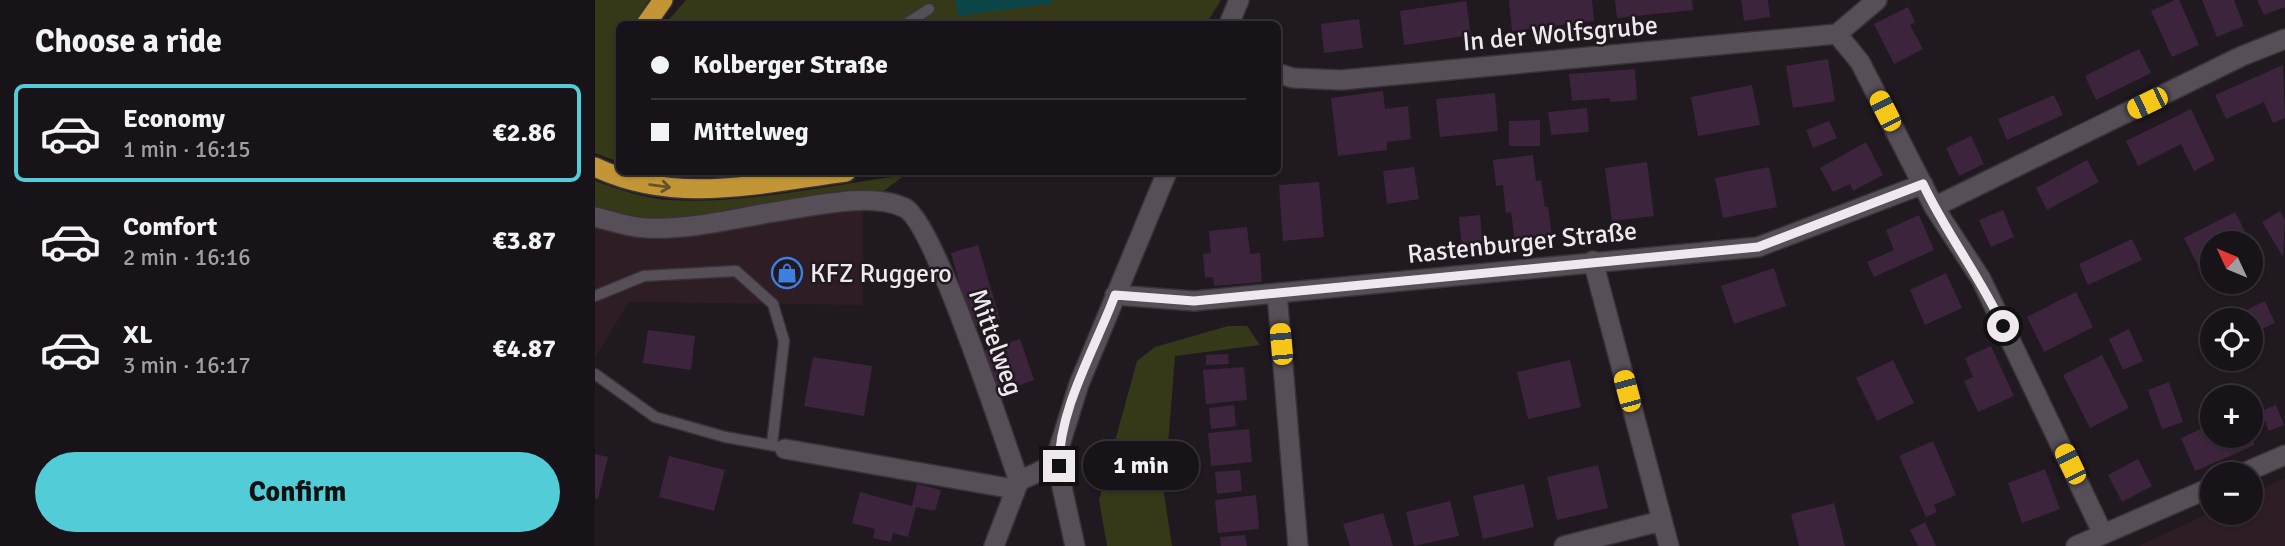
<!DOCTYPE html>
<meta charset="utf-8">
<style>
:root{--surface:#181318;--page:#211c21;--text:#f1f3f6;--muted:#9f9ea2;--line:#363237;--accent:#52ccd6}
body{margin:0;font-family:Signika,sans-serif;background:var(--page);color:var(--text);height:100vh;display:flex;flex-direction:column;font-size:26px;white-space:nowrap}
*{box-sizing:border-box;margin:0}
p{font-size:23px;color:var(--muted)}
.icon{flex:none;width:38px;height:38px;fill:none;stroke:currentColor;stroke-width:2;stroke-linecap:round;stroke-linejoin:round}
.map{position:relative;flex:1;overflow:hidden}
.panel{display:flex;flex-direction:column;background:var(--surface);width:595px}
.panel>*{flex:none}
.top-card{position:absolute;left:21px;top:21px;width:665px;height:154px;border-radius:10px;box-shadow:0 2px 5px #0004,0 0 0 2px var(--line);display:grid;align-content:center;height:154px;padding:0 35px;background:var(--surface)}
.needle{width:46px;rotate:314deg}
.controls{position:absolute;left:1605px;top:231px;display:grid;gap:14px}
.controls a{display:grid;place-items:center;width:63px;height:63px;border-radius:50%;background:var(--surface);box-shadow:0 2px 5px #0004,0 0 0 2px var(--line);font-size:35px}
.end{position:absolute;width:32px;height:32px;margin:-16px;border:9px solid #efe9ef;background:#111;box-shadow:0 0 0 4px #111}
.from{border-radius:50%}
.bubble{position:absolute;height:49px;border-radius:24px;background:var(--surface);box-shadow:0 2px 5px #0004,0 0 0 2px var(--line);font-size:23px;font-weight:800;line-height:49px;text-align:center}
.car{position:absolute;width:21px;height:42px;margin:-21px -10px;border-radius:9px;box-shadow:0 0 5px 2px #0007;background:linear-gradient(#f5c518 24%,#345 0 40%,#f5c518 0 76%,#345 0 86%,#f5c518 0)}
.top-card b{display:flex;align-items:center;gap:24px;height:66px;font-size:26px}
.top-card b+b{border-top:2px solid var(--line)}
.top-card i{width:18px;height:18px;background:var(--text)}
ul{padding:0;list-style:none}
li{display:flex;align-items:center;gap:21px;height:98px;margin:0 14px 10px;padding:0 21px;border:4px solid transparent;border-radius:10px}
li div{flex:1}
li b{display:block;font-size:26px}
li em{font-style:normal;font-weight:800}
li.active{border-color:var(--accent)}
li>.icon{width:63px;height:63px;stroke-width:1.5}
h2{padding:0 35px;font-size:32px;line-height:84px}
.action{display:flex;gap:14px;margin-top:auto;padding:14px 35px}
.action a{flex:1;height:80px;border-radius:42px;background:var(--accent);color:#111;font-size:28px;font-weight:800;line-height:80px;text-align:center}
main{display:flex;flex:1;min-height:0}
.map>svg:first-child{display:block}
</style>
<main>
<section class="panel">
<h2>Choose a ride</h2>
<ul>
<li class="active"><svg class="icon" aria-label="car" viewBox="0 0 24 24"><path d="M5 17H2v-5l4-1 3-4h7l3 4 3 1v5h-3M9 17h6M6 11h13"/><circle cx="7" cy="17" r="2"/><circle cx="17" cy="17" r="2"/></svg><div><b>Economy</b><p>1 min · 16:15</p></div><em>€2.86</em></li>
<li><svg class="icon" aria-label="car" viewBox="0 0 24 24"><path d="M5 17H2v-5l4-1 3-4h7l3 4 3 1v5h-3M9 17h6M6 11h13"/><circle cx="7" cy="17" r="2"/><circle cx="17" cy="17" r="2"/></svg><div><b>Comfort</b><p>2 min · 16:16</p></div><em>€3.87</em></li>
<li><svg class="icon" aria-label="car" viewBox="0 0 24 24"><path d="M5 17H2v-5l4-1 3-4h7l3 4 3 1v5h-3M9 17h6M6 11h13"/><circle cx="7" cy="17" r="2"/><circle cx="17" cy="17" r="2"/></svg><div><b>XL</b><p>3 min · 16:17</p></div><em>€4.87</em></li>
</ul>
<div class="action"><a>Confirm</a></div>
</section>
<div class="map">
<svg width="1690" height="546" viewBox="0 0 1690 546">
<rect width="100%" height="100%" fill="#201920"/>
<path fill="#2e1d24" d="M268,206V305L34,302L0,358V224Z
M1690,478V546H1543L1617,512L1656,513V494Z"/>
<path fill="#363918" d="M0,0H54L39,24H24V162L0,153Z
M91,0H626L611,24H70Z
M310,175L268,206L69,239L0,224V181C23,189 48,198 73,200C145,205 238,185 310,175Z
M633,326H652L665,345L580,356L569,494L577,546H512L504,500L542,361L560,347Z"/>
<path fill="#0d4649" d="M360,0H457L458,3L363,16Z"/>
<path fill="#3c243d" d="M914,0H997L999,21L917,31Z
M1020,0H1097L1098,10L1022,18Z
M1146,0H1173L1175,17L1149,21Z
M1580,0H1584L1604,45L1577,57L1556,11Z
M1607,0H1639L1649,26L1622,37Z
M1662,0H1690V7L1669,15Z
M871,1L876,35L809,45L805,11Z
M1313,7L1320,22L1315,25L1328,49L1299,64L1279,24Z
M764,19L768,48L729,53L726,24Z
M1544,49L1556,73L1501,100L1490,76Z
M1233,59L1240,101L1198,108L1191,66Z
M1688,65L1690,118L1678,123L1669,102L1631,119L1620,95Z
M1040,69L1042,100L1015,102V98L977,101L974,74Z
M1157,85L1165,125L1103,136L1096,97Z
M788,91L790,109L813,106L816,139L792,142V150L743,156L736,98Z
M900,93L903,131L845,137L841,99Z
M1459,95L1468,115L1412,140L1403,119Z
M992,108L994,132L956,135L953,112Z
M1596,109L1620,160L1599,171L1586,144L1543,166L1531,141Z
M945,120V146H914V121Z
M1234,121L1242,138L1218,148L1211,130Z
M1376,136L1389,164L1364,176L1351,148Z
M1271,142L1288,175L1258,191L1255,184L1238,192L1225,168Z
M938,155L941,181L946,180L950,207H953L957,237L920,242L916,212L911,213L908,185L901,186L898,160Z
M1492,160L1504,182L1452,210L1441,188Z
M1052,162L1059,216L1017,221L1010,168Z
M819,167L824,199L792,204L788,171Z
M1174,167L1182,207L1128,218L1120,178Z
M724,182L729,237L688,241L684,185Z
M1408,210L1419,237L1396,247L1384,220Z
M1685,211L1690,220L1688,257L1667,222Z
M1640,212L1656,243H1617V266L1606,272L1589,238Z
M885,215L888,247L867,249L864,217Z
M1324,215L1339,250L1279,277L1272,262L1299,250L1291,230Z
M652,227L655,254L665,253L667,282L619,286L618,277L610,278L608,254L616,253L614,231Z
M1537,239L1547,260L1493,285L1484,264Z
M383,245L405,319L377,327L356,253Z
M1179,268L1191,306L1139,324L1126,286Z
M1351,273L1367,308L1330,325L1315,290Z
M1481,292L1498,327L1449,352L1432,317Z
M1670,301L1680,323L1663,331L1653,309Z
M1534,329L1548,361L1528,370L1514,339Z
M53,330L100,336L96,370L48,363Z
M425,339L439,380L400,394L386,352Z
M1396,346L1419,396L1383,412L1369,381L1378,377L1370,358Z
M633,354L634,364L611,365V355Z
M1507,355L1534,408L1495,428L1468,375Z
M218,357L277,366L269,416L209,406Z
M975,360L986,407L933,419L922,372Z
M1298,360L1319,403L1282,421L1261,378Z
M649,367L652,400L611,404L608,370Z
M1574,382L1588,422L1567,429L1553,390Z
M639,405L641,426L616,429L614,408Z
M1681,405L1689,425L1674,431L1666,411Z
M1617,424V436H1656L1660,445L1600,471L1586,438Z
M654,429L657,462L616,466L613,433Z
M1338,441L1361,495L1339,505L1342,512L1331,517L1304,456Z
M0,454L13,457L3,499L0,498Z
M74,456L130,470L119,511L64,497Z
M1543,459L1557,486L1527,502L1513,475Z
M1003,465L1013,508L962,520L952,477Z
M1450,469L1465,509L1427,523L1413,483Z
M645,470L647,491L622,494L620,472Z
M322,484L346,490L340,511L321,507L313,537L298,533L296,542L278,538L280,529L257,523L265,492L317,506Z
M929,484L939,527L888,539L878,496Z
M661,495L664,529L623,533L620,500Z
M855,501L864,536L819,546L811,512Z
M1239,503L1250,546H1204L1196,514Z
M788,513L798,546H755L748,524Z
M1330,522L1341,546H1323L1315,530Z
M650,535L652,546H626L625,537Z"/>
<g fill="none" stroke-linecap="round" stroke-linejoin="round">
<g stroke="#383338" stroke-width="13">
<path id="service" d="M311,24L334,9
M0,296L49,276L141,271L178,304L189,341L177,444
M0,374L60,417L130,437L181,446"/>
</g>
<g stroke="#383338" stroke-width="22">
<path id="minor" d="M1242,34L1265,62L1339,207L1386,279L1508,534
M682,73L698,78L746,80L1242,34L1282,0
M1339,207L1647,56L1690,39
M0,217C17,221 35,228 52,228C94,230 137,219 179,212C214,207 277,191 310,208C340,224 408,437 424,481
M998,261L1074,546
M682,293L703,546
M520,295L599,301L1163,247L1328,184
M190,449L419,489
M1646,474L1690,455
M399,546L424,481L454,467L465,466
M969,546L1066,521
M1481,546L1617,487"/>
</g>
<g stroke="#383338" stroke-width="22">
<path id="secondary" d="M634,24L644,0
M480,546L465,478L464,448L484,384L572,172"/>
</g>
<g stroke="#383338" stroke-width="22">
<path id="trunk" d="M51,24L68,0
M0,167C81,206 167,183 251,172"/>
</g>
<use href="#service" stroke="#574f58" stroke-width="10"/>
<use href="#minor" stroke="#574f58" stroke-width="19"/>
<use href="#secondary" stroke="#574f58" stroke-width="19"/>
<use href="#trunk" stroke="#c29636" stroke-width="19"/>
</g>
<defs><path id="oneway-shaft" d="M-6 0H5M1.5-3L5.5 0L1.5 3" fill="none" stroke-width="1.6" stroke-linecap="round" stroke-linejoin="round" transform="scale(1.75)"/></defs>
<use stroke="#69512a" href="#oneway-shaft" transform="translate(65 186) rotate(8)"/>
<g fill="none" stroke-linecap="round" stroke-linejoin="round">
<path stroke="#efe9ef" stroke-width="9" d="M464,466C464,408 500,349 520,295L599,301L1163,247L1328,184C1351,233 1384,275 1408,326"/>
</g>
<defs>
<g id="shop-ring" transform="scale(1.575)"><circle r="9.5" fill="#201920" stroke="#3f7fe0" stroke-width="1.5"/><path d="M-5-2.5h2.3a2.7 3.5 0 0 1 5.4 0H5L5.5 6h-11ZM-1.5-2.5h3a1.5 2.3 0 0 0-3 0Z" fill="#3f7fe0"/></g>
</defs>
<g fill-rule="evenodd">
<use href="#shop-ring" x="192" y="273"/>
</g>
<g text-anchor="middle" stroke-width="5" stroke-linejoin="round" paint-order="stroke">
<g font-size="26" fill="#efe9ef" stroke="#201920">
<text transform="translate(965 33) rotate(-5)" y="9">In der Wolfsgrube</text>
<text transform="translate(927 242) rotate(-6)" y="9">Rastenburger Straße</text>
<text transform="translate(401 342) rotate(70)" y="9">Mittelweg</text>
</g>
<g font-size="26" fill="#efe9ef" stroke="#201920" text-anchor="start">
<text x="215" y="282">KFZ Ruggero</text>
</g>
</g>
</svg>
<div class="controls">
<a><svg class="needle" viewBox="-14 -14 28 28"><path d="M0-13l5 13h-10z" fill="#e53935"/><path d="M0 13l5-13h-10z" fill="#9f9ea2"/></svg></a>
<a><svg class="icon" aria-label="locate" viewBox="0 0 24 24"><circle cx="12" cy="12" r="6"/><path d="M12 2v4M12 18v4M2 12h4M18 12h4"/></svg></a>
<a>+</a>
<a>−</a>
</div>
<i class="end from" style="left:1408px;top:326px"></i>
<i class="end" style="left:464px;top:466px"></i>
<div class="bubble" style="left:488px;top:441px;width:116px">1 min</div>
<i class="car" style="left:1552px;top:103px;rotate:244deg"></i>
<i class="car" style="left:1290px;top:111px;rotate:333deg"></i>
<i class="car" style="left:686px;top:344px;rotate:355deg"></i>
<i class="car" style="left:1032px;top:391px;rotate:345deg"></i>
<i class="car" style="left:1475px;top:464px;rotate:334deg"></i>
<div class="top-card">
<b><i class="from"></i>Kolberger Straße</b>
<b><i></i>Mittelweg</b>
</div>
</div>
</main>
